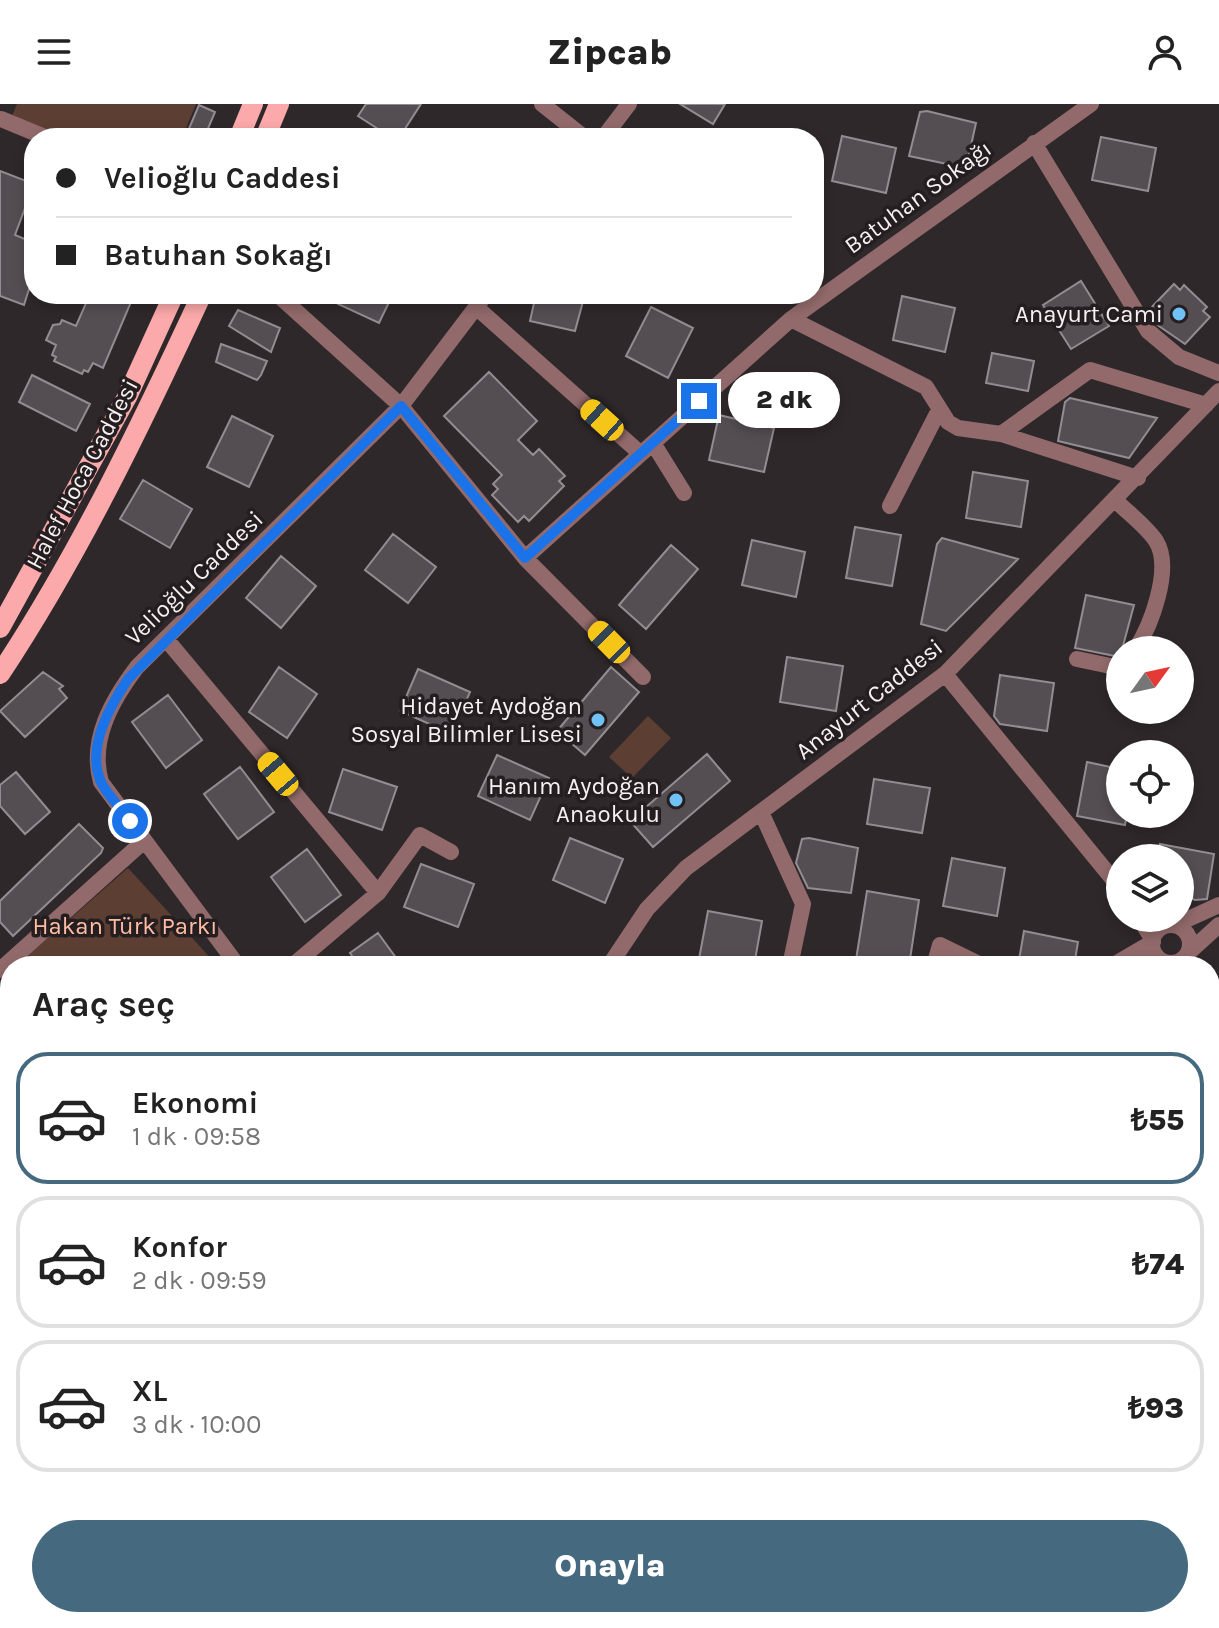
<!DOCTYPE html>
<html lang="tr">
<meta charset="utf-8">
<style>
:root{--surface:#fff;--page:#f6f6f6;--text:#222;--muted:#767676;--line:#e0e0e0;--accent:#456a80}
body{margin:0;font-family:Karla,sans-serif;background:var(--page);color:var(--text);height:100vh;display:flex;flex-direction:column;font-size:30px;white-space:nowrap}
*{box-sizing:border-box;margin:0}
p{font-size:26px;color:var(--muted)}
.icon{flex:none;width:44px;height:44px;fill:none;stroke:currentColor;stroke-width:2;stroke-linecap:round;stroke-linejoin:round}
.map{position:relative;flex:1;overflow:hidden}
.side{position:absolute;left:0px;top:852px;width:1220px;height:672px;display:flex;flex-direction:column;background:var(--surface);border-radius:32px 32px 0 0;box-shadow:0 4px 12px #0003}
.side>*{flex:none}
.banner{position:absolute;left:24px;top:24px;width:800px;height:176px;border-radius:32px;box-shadow:0 4px 12px #0003;display:grid;align-content:center;height:176px;padding:0 32px;background:var(--surface)}
.needle{width:52px;rotate:57deg}
.tools{position:absolute;left:1106px;top:532px;display:grid;gap:16px}
.tools a{display:grid;place-items:center;width:88px;height:88px;border-radius:50%;background:var(--surface);box-shadow:0 4px 12px #0003;font-size:40px}
.end{position:absolute;width:36px;height:36px;margin:-18px;border:10px solid #1a73e8;background:#fff;box-shadow:0 0 0 4px #fff}
.from{border-radius:50%}
.bubble{position:absolute;height:56px;border-radius:28px;background:var(--surface);box-shadow:0 4px 12px #0003;font-size:26px;font-weight:800;line-height:56px;text-align:center}
.car{position:absolute;width:24px;height:48px;margin:-24px -12px;border-radius:10px;box-shadow:0 0 6px 2px #0007;background:linear-gradient(#f5c518 24%,#345 0 40%,#f5c518 0 76%,#345 0 86%,#f5c518 0)}
.banner b{display:flex;align-items:center;gap:28px;height:76px;font-size:30px}
.banner b+b{border-top:2px solid var(--line)}
.banner i{width:20px;height:20px;background:var(--text)}
ul{padding:0;list-style:none}
li{display:flex;align-items:center;gap:24px;height:132px;margin:0 16px 12px;padding:0 16px;border:4px solid var(--line);border-radius:32px}
li div{flex:1}
li b{display:block;font-size:30px}
li em{font-style:normal;font-weight:800}
li.active{border-color:var(--accent)}
li>.icon{width:72px;height:72px;stroke-width:1.5}
h2{padding:0 32px;font-size:36px;line-height:96px}
.action{display:flex;gap:16px;margin-top:auto;padding:16px 32px}
.action a{flex:1;height:92px;border-radius:48px;background:var(--accent);color:#fff;font-size:32px;font-weight:800;line-height:92px;text-align:center}
header{display:flex;justify-content:space-between;align-items:center;height:104px;padding:0 32px;background:var(--surface);font-size:36px;font-weight:800}
.map>svg:first-child{display:block}
</style>
<header><svg class="icon" aria-label="menu" viewBox="0 0 24 24"><path d="M4 6h16M4 12h16M4 18h16"/></svg>Zipcab<svg class="icon" aria-label="person" viewBox="0 0 24 24"><circle cx="12" cy="8" r="4"/><path d="M4 21q1-7 8-7t8 7"/></svg></header>
<div class="map">
<svg width="1219" height="1524" viewBox="0 0 1219 1524">
<rect width="100%" height="100%" fill="#2f282a"/>
<path fill="#5d3e32" d="M17,0H196L182,34H64L12,12Z
M648,612L671,634L632,674L609,653Z
M128,764L216,860L16,862Z"/>
<path fill="#544e53" stroke="#938c92" stroke-width="2" d="M366,0H421L399,34H392L358,12Z
M680,0H725L713,20Z
M199,1L215,8L204,34H185Z
M927,7L976,19L966,64L909,52L920,8Z
M842,32L896,44L886,89L832,77Z
M1101,33L1156,44L1148,87L1092,76Z
M0,67L34,80L15,131L34,139V169L24,201L0,192Z
M1081,177L1109,222L1071,245L1043,201Z
M1174,180L1180,186L1184,181L1207,203L1203,207L1210,213L1185,240L1156,220V212L1149,206Z
M90,190H123L121,194L131,198L103,264L93,259L88,268L84,266L82,270L54,257L56,253L52,251L56,241L46,236L53,221L60,220L62,216L76,222Z
M340,190H393L379,219L338,200Z
M536,190H585L575,227L530,217Z
M902,192L955,204L945,248L893,236Z
M651,203L693,224L668,274L626,252Z
M238,206L280,224L271,248L229,222Z
M221,240L267,257L261,271L257,276L216,258Z
M992,249L1034,257L1028,287L986,279Z
M489,268L537,317L518,336L533,351L539,345L565,372L559,377L564,382L529,417L524,412L518,418L492,391L498,385L493,380L502,371L444,312Z
M32,271L90,300L76,327L19,298Z
M1070,294L1157,314L1129,354L1058,337L1065,298Z
M719,311L774,324L764,368L709,356Z
M232,312L273,332L249,383L207,363Z
M973,368L1028,377L1021,423L966,414Z
M143,376L192,405L170,444L120,415Z
M855,423L901,431L892,482L846,474Z
M393,430L436,463L408,499L365,466Z
M942,434L1018,455L946,527L921,520L937,440Z
M752,436L805,448L796,493L742,481Z
M671,441L698,465L646,525L619,501Z
M281,452L316,482L281,524L246,494Z
M1086,491L1134,501L1120,553L1075,544Z
M787,553L843,562L836,607L780,598Z
M279,563L317,590L287,634L249,608Z
M611,563L639,588L585,651L557,627Z
M418,565L470,588L452,630L400,607Z
M43,568L63,582L59,585L67,594L25,633L0,607Z
M1000,571L1054,579L1047,627L1000,620L994,612Z
M168,591L202,636L166,664L132,618Z
M707,650L730,677L653,743L630,717Z
M497,651L549,674L530,716L478,692Z
M1087,658L1120,665V710H1127L1125,721L1077,712Z
M240,663L274,708L238,735L204,690Z
M343,665L397,683L382,726L329,708Z
M16,668L50,708L25,730L0,702V681Z
M874,675L930,684L922,729L867,720Z
M79,720L103,744L101,749L13,832L0,818V797Z
M570,734L623,755L605,799L553,776Z
M809,734L858,744L851,789L808,784L796,759L802,735Z
M1160,740L1214,750L1207,795L1195,796L1181,790L1180,754H1158Z
M307,745L341,791L305,818L271,773Z
M952,754L1005,764L997,812L943,802Z
M421,760L474,780L458,823L404,803Z
M867,787L919,796L909,862H855Z
M708,807L762,817L754,862L699,855Z
M1024,827L1078,838L1074,862H1018Z
M378,829L402,862H359L350,849Z"/>
<g fill="none" stroke-linecap="round" stroke-linejoin="round">
<path stroke="#926a6b" stroke-width="16" d="M542,0L585,34
M1,15L47,34
M603,34L629,0
M1034,39L1148,227L1179,253L1219,269
M277,190L401,302L525,454L643,573
M476,203L641,350
M791,215L926,283L948,318L958,324L1001,330L1138,374
M1001,330L1090,266L1206,301
M653,339L684,389
M1115,396C1128,409 1146,422 1156,437C1173,464 1151,522 1135,546
M890,402L939,306
M525,454L791,215L1091,0
M166,535L378,789
M1077,555L1120,564
M945,570L1120,784
M761,708L803,800L790,862
M1139,814L1153,836
M1175,821L1219,801
M1152 840a19 19 0 1 1 38 0a19 19 0 1 1-38 0Z
M1187,850L1219,821
M238,862L101,678C89,636 112,596 137,563L401,302L486,190
M292,862L378,789L420,731L451,748
M609,862L647,805L686,764L945,570L1219,287
M934,862L940,841L983,862
M1112,862L1153,838
M0,866L144,737
M0,899L10,909
M0,966L10,955
M0,1052L10,1062
M0,1216L10,1207
M1210,1245L1219,1237
M1210,1290L1219,1281
M0,1320L10,1308
M1210,1323L1219,1331
M1210,1441L1219,1430
M0,1450L10,1458
M1210,1480L1219,1501
M49,1514L62,1524
M584,1514L590,1524
M1098,1514L1141,1524
M30,1524L39,1514
M298,1524L303,1514
M688,1524L690,1514
M893,1524L896,1514
M952,1524L960,1514
M999,1524L1005,1514"/>
<path stroke="#fba9aa" stroke-width="20" d="M239,34L253,0
M265,34L279,0
M0,524L127,293L174,190
M0,570C79,451 142,319 202,190"/>
<path stroke="#cec9cb" stroke-width="2" d="M1210,1276L1219,1268
M970,1524L976,1514"/>
</g>
<g fill="none" stroke-linecap="round" stroke-linejoin="round">
<path stroke="#1a73e8" stroke-width="10" d="M130,717C121,704 106,690 100,676C87,642 110,602 128,575L401,302L525,454L699,297"/>
</g>
<g fill="#70c1f4" stroke="#251e21" stroke-width="3">
<circle cx="1179" cy="210" r="8"/>
<circle cx="598" cy="616" r="8"/>
<circle cx="676" cy="696" r="8"/>
</g>
<g text-anchor="middle" stroke-width="7" stroke-linejoin="round" paint-order="stroke">
<g font-size="24" fill="#f5f0f2" stroke="#251e21">
<text transform="translate(918 93) rotate(-36)" y="8">Batuhan Sokağı</text>
<text transform="translate(82 370) rotate(-62)" y="8">Halef Hoca Caddesi</text>
<text transform="translate(194 474) rotate(-44)" y="8">Velioğlu Caddesi</text>
<text transform="translate(869 595) rotate(-38)" y="8">Anayurt Caddesi</text>
</g>
<g font-size="24" fill="#f5f0f2" stroke="#251e21" text-anchor="end">
<text x="1163" y="218">Anayurt Cami</text>
<text x="582" y="610">Hidayet Aydoğan<tspan x="582" dy="28">Sosyal Bilimler Lisesi</tspan></text>
<text x="660" y="690">Hanım Aydoğan<tspan x="660" dy="28">Anaokulu</tspan></text>
</g>
<g font-size="24" fill="#febda3" stroke="#251e21">
<text x="125" y="830">Hakan Türk Parkı</text>
</g>
</g>
</svg>
<div class="tools">
<a><svg class="needle" viewBox="-14 -14 28 28"><path d="M0-13l5 13h-10z" fill="#e53935"/><path d="M0 13l5-13h-10z" fill="#767676"/></svg></a>
<a><svg class="icon" aria-label="locate" viewBox="0 0 24 24"><circle cx="12" cy="12" r="6"/><path d="M12 2v4M12 18v4M2 12h4M18 12h4"/></svg></a>
<a><svg class="icon" aria-label="layers" viewBox="0 0 24 24"><path d="M12 4l9 5-9 5-9-5zM3 14l9 5 9-5"/></svg></a>
</div>
<i class="end from" style="left:130px;top:717px"></i>
<i class="end" style="left:699px;top:297px"></i>
<div class="bubble" style="left:728px;top:268px;width:112px">2 dk</div>
<i class="car" style="left:602px;top:316px;rotate:312deg"></i>
<i class="car" style="left:609px;top:538px;rotate:315deg"></i>
<i class="car" style="left:278px;top:670px;rotate:320deg"></i>
<div class="banner">
<b><i class="from"></i>Velioğlu Caddesi</b>
<b><i></i>Batuhan Sokağı</b>
</div>
<section class="side">
<h2>Araç seç</h2>
<ul>
<li class="active"><svg class="icon" aria-label="car" viewBox="0 0 24 24"><path d="M5 17H2v-5l4-1 3-4h7l3 4 3 1v5h-3M9 17h6M6 11h13"/><circle cx="7" cy="17" r="2"/><circle cx="17" cy="17" r="2"/></svg><div><b>Ekonomi</b><p>1 dk · 09:58</p></div><em>₺55</em></li>
<li><svg class="icon" aria-label="car" viewBox="0 0 24 24"><path d="M5 17H2v-5l4-1 3-4h7l3 4 3 1v5h-3M9 17h6M6 11h13"/><circle cx="7" cy="17" r="2"/><circle cx="17" cy="17" r="2"/></svg><div><b>Konfor</b><p>2 dk · 09:59</p></div><em>₺74</em></li>
<li><svg class="icon" aria-label="car" viewBox="0 0 24 24"><path d="M5 17H2v-5l4-1 3-4h7l3 4 3 1v5h-3M9 17h6M6 11h13"/><circle cx="7" cy="17" r="2"/><circle cx="17" cy="17" r="2"/></svg><div><b>XL</b><p>3 dk · 10:00</p></div><em>₺93</em></li>
</ul>
<div class="action"><a>Onayla</a></div>
</section>
</div>
